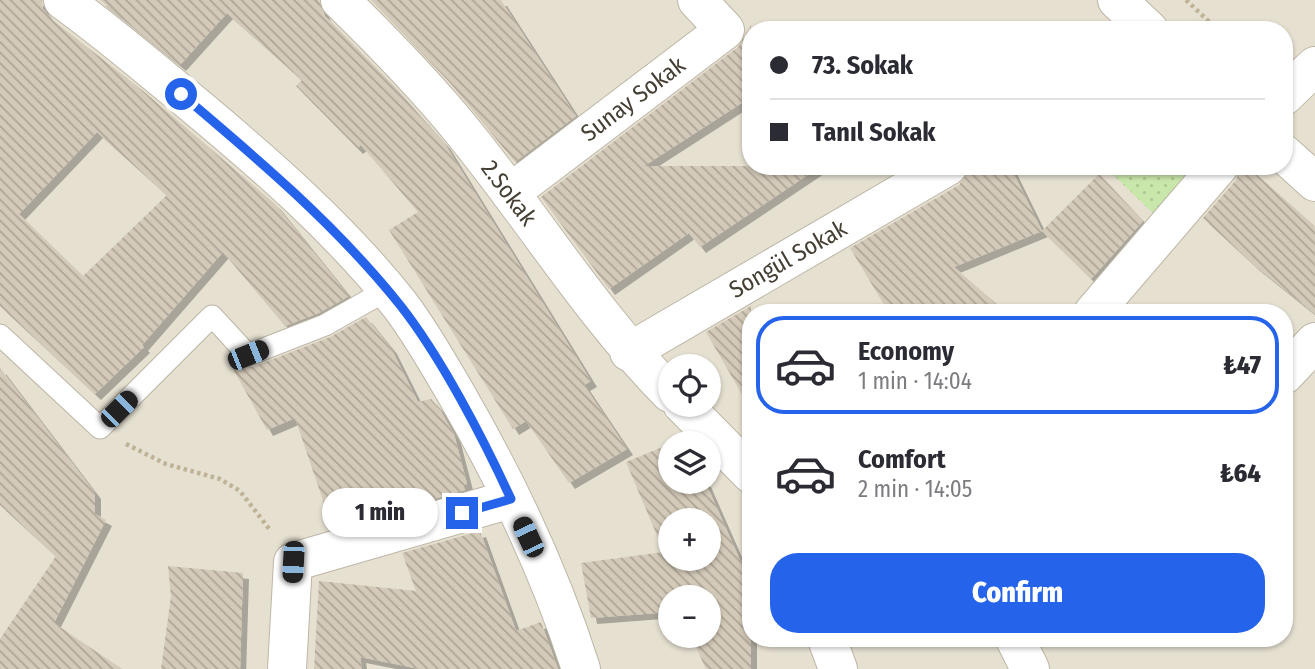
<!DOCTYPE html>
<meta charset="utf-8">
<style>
:root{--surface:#fff;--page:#f7f7f7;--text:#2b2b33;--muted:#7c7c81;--line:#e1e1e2;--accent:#2563eb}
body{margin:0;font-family:"Fira Sans Condensed",sans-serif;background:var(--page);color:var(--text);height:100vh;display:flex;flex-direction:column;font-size:26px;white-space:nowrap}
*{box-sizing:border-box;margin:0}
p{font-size:23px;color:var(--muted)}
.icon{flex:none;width:38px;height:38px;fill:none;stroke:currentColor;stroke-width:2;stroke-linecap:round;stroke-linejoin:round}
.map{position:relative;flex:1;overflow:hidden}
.side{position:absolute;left:742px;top:304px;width:551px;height:343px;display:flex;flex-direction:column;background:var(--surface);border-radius:28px;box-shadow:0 2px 5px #0004}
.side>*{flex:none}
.banner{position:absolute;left:742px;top:21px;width:551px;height:154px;border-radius:28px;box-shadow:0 2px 5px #0004;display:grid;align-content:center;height:154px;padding:0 28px;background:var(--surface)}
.tools{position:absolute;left:658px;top:354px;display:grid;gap:14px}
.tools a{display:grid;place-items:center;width:63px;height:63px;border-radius:50%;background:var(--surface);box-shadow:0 2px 5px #0004;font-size:35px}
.end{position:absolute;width:32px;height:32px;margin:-16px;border:9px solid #2563eb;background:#fff;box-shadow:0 0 0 4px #fff}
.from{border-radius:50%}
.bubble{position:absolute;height:49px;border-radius:24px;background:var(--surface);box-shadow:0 2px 5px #0004;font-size:23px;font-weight:800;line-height:49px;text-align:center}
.car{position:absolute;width:21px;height:42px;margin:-21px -10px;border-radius:9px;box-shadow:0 0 5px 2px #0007;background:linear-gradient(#222 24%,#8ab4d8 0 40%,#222 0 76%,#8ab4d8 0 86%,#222 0)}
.banner b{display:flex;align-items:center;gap:24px;height:66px;font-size:26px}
.banner b+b{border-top:2px solid var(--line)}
.banner i{width:18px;height:18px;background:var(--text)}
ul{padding:12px 0 0;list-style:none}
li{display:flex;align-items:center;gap:21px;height:98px;margin:0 14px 10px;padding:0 14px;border:4px solid transparent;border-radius:28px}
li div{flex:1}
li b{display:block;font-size:26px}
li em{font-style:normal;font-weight:800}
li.on{border-color:var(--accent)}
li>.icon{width:63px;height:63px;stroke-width:1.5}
.cta{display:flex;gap:14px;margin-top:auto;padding:14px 28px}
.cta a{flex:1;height:80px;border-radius:28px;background:var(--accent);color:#fff;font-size:28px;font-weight:800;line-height:80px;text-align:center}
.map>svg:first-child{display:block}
</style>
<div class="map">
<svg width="1315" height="669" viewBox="0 0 1315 669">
<defs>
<pattern id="green-dots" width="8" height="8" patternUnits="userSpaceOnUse" patternTransform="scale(1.75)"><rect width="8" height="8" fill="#c9e7ab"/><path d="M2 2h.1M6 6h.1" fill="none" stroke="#aec794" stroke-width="1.8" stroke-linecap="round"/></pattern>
<pattern id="building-back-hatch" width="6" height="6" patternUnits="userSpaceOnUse" patternTransform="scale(1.75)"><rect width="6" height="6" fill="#d4cab9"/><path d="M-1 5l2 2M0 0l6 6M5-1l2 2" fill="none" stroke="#aea597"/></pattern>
<filter id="shadow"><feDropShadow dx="6" dy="6" stdDeviation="0" flood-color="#0004"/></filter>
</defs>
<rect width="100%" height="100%" fill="#f2eee3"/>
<path fill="#e6e0d1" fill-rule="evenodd" d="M0,0H1315V669H0ZM751,30H1284V166H751ZM751,313H1284V639H751ZM670,366H709V404H670ZM670,443H709V481H670ZM670,520H709V558H670ZM670,597H709V635H670Z"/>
<path fill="url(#green-dots)" d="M1104,166H1202L1157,217Z"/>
<path fill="url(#building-back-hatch)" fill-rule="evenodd" filter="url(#shadow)" d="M0,0H42L43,9L50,18L142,90L275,204L349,296L319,313L285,326L223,252L142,345L144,347L95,394L0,306ZM97,132L167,195L83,276L19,214Z
M100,0H319L325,16L388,80L445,144L591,381L584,385L627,449L569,483L526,421L513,429L389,230L418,212L361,145L357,148L296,86L302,80L227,13L180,65Z
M371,0H501L576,116L515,162L451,84Z
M751,25V97L644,166H821L700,247L689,233L609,289L541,197L738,47Z
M975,166H1010L1042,231L954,267L1007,313H889L850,248L959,185L969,169Z
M1240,166H1247L1315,226V314L1254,265L1203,218L1236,180Z
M1099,174L1143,221L1091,279L1042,231Z
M751,306V410L706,332Z
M366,317L391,348L418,402L431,399L439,408L454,434L467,484L463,485L465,490L388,512L387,509L330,521L295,418L267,430L232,367L239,364L253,367L330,337Z
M0,368L95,493V514L106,520L54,623L122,669H0V639L56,556L0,505Z
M670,444V481H705L751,585V669H706L690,635H709V597H670V612L591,618L581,563L664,552L626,462ZM670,520H709V558H670Z
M480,531L516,631L541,622L558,669H420L360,657L362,669H314L319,581L416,591L402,553Z
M168,566L243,573L240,669H161L171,596Z"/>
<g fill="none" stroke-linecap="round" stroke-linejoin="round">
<g stroke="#bdb6a6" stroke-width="23">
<path id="service" d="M0,335L100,428L212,316L248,355L325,325L387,290"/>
</g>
<g stroke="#bdb6a6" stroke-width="40">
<path id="minor" d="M63,0C106,31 146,65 187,99C263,162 339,228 400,305C422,334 441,368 459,399C508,484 551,575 581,669
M340,0C383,42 426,86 464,133C534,219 592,314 670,393
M1117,0L1149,30
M1284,96L1315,66
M1284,154L1315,182
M510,193L725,30L697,0
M1093,313L1219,166
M629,352L948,166
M1284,375L1315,342
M682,404L751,474
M827,639L838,669
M1015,639L1030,669
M287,669L293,562L511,499"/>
</g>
<path stroke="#bfb397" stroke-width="4.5" stroke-dasharray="3.5 3.5" stroke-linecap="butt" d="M1186,0L1218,30
M126,444L166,464L220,479L240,491L270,530"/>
<use href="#service" stroke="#fff" stroke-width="21"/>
<use href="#minor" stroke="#fff" stroke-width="38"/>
</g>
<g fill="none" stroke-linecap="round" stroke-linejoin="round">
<path stroke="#2563eb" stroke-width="9" d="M181,94C258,159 336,225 400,305C441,357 483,438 511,499L462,513"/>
</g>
<g text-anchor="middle" stroke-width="5" stroke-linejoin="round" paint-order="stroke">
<g font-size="24" fill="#443e33" stroke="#fff">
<text transform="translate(633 99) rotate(-37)" y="8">Sunay Sokak</text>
<text transform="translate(509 193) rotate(53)" y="8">2.Sokak</text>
<text transform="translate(788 259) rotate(-30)" y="8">Songül Sokak</text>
</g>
</g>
</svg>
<div class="tools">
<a><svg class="icon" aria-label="locate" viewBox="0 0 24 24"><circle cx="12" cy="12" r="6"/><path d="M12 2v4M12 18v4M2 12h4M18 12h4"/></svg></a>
<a><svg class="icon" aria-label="layers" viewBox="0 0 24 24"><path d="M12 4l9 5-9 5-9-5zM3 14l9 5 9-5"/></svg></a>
<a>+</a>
<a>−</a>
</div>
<i class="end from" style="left:181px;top:94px"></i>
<i class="end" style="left:462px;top:513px"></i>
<div class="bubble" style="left:322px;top:488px;width:116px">1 min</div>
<i class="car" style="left:248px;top:355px;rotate:68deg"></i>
<i class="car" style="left:119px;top:409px;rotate:45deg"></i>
<i class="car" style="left:528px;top:537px;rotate:335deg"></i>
<i class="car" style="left:293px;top:562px;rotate:183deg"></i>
<div class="banner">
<b><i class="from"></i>73. Sokak</b>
<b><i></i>Tanıl Sokak</b>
</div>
<section class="side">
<ul>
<li class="on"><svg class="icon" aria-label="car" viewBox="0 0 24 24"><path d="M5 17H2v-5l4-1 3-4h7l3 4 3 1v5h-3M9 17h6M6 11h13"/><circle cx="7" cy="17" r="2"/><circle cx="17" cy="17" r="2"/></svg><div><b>Economy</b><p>1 min · 14:04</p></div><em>₺47</em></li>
<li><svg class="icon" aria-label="car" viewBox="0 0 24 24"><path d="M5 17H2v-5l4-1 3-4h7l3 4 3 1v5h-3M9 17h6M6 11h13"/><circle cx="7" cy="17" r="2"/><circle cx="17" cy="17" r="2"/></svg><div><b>Comfort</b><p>2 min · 14:05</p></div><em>₺64</em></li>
</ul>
<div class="cta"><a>Confirm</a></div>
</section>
</div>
